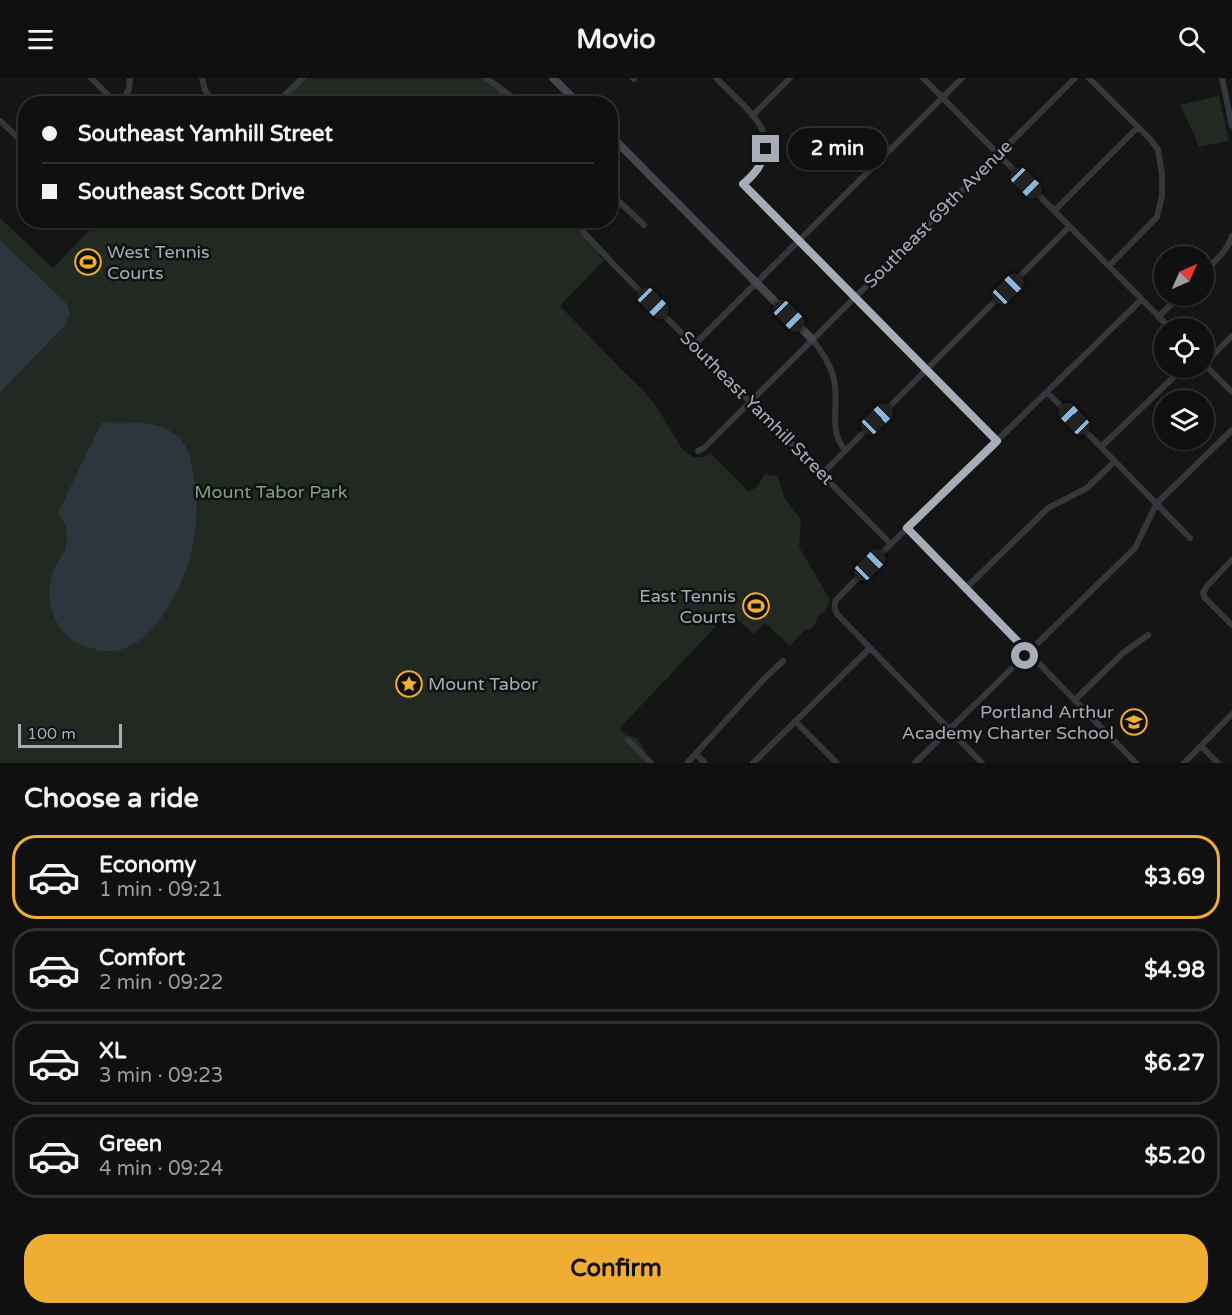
<!DOCTYPE html>
<meta charset="utf-8">
<style>
:root{--surface:#101010;--page:#191919;--text:#f1f3f6;--muted:#9c9d9f;--line:#303030;--accent:#efad34}
body{margin:0;font-family:"Varela Round",sans-serif;background:var(--page);color:var(--text);height:100vh;display:flex;flex-direction:column;font-size:22px;white-space:nowrap}
*{box-sizing:border-box;margin:0}
p{font-size:20px;color:var(--muted)}
.icon{flex:none;width:33px;height:33px;fill:none;stroke:currentColor;stroke-width:2;stroke-linecap:round;stroke-linejoin:round}
.map{position:relative;height:685px;overflow:hidden}
.side{display:flex;flex-direction:column;background:var(--surface);flex:1}
.side>*{flex:none}
.top-card{position:absolute;left:18px;top:18px;width:600px;height:132px;border-radius:24px;box-shadow:0 2px 4px #0004,0 0 0 2px var(--line);display:grid;align-content:center;height:132px;padding:0 24px;background:var(--surface)}
.needle{width:39px;rotate:45deg}
.fabs{position:absolute;left:1154px;top:168px;display:grid;gap:12px}
.fabs a{display:grid;place-items:center;width:60px;height:60px;border-radius:50%;background:var(--surface);box-shadow:0 2px 4px #0004,0 0 0 2px var(--line);font-size:30px}
.scale{position:absolute;left:18px;bottom:15px;width:104px;box-sizing:border-box;padding-left:6px;border:3px solid #a7acb6;border-top:0;font-size:16px;line-height:21px;white-space:nowrap;color:#a7acb6;-webkit-text-stroke:4px #101011;paint-order:stroke}
.end{position:absolute;width:27px;height:27px;margin:-14px;border:8px solid #a7acb6;background:#111;box-shadow:0 0 0 3px #111}
.from{border-radius:50%}
.bubble{position:absolute;height:42px;border-radius:21px;background:var(--surface);box-shadow:0 2px 4px #0004,0 0 0 2px var(--line);font-size:20px;font-weight:800;line-height:42px;text-align:center}
.car{position:absolute;width:18px;height:36px;margin:-18px -9px;border-radius:8px;box-shadow:0 0 4px 2px #0007;background:linear-gradient(#222 24%,#8ab4d8 0 40%,#222 0 76%,#8ab4d8 0 86%,#222 0)}
.top-card b{display:flex;align-items:center;gap:21px;height:57px;font-size:22px}
.top-card b+b{border-top:2px solid var(--line)}
.top-card i{width:15px;height:15px;background:var(--text)}
ul{padding:0;list-style:none}
li{display:flex;align-items:center;gap:18px;height:84px;margin:0 12px 9px;padding:0 12px;border:3px solid var(--line);border-radius:24px}
li div{flex:1}
li b{display:block;font-size:22px}
li em{font-style:normal;font-weight:800}
li.on{border-color:var(--accent)}
li>.icon{width:54px;height:54px;stroke-width:1.5}
h2{padding:0 24px;font-size:27px;line-height:72px}
.button{display:flex;gap:12px;margin-top:auto;padding:12px 24px}
.button a{flex:1;height:69px;border-radius:24px;background:var(--accent);color:#111;font-size:24px;font-weight:800;line-height:69px;text-align:center}
header{display:flex;justify-content:space-between;align-items:center;height:78px;padding:0 24px;background:var(--surface);font-size:27px;font-weight:800}
.map>svg:first-child{display:block}
</style>
<header><svg class="icon" aria-label="menu" viewBox="0 0 24 24"><path d="M4 6h16M4 12h16M4 18h16"/></svg>Movio<svg class="icon" aria-label="search" viewBox="0 0 24 24"><circle cx="10" cy="10" r="6"/><path d="M15 15l6 6"/></svg></header>
<div class="map">
<svg width="1232" height="685" viewBox="0 0 1232 685">
<rect width="100%" height="100%" fill="#151516"/>
<path fill="#212922" d="M297,0H488L508,25L272,26Z
M1219,18L1229,63L1198,69L1195,58L1180,27Z
M0,140L53,190L96,145L93,143H569L600,174L598,176L604,182L560,228L622,292L643,312L658,331L682,371L693,379H706L710,375L749,414L757,409L765,396L778,398L785,421L801,442L799,469L830,522L825,534L822,535L816,542L815,547L810,552L806,551L790,568L765,545L754,556L729,534L671,596L669,600H667L620,650L625,657L637,660L645,673L649,685H0Z"/>
<path fill="#2d363c" d="M0,162L67,226L70,236L66,246L0,314Z
M102,344C128,349 150,339 173,355C187,364 190,378 193,394C199,418 197,446 192,471C183,511 147,587 94,571C84,568 74,565 66,557C49,539 45,512 55,489C57,484 61,479 64,474C70,460 67,446 58,435Z"/>
<g fill="none" stroke-linecap="round" stroke-linejoin="round">
<path stroke="#36373b" stroke-width="6" d="M91,0L117,26
M202,0L205,12L215,26
M486,0L500,10L509,26
M633,0L634,1
M716,0C750,35 793,61 743,106L997,363
M923,0L1170,250
M1089,0L1151,62L1158,72L1162,96V118L1157,139L1109,188
M1222,0L1232,48
M503,12L521,26
M121,26L129,11L130,0
M276,26L303,0
M752,38L790,0
M0,43L26,67
M610,115L644,147
M1054,133L1138,49
M574,142L577,147L616,189L891,466
M1203,195C1214,184 1227,174 1232,158
M1158,239L1180,218
M812,261C823,275 833,290 835,308C838,330 829,354 845,372
M694,267L962,0
M1203,285L1232,314
M1204,286L1232,258
M1047,314L1190,460
M1101,369L1183,290
M698,373L704,370L711,363L1075,0
M822,396L1069,149
M907,450L1136,685
M1232,482L1207,508L1203,515L1205,520L1232,547
M966,510L1048,430L1087,410L1115,383
M1075,622L1123,575L1148,557
M795,643L837,685
M628,662L651,685
M1201,668L1218,685
M696,676L705,685
M687,685L763,602L783,583
M753,685L870,570
M915,685L1135,470L1157,425L1232,352
M982,685L838,537C834,532 834,528 836,522L891,466L1141,222
M1184,685L1232,636"/>
<path stroke="#44464b" stroke-width="8" d="M553,0L579,26
M610,57L812,261"/>
</g>
<g fill="none" stroke-linecap="round" stroke-linejoin="round">
<path stroke="#a7acb6" stroke-width="8" d="M766,71C762,87 755,96 743,106L997,363L907,450L1028,574L1025,578"/>
</g>
<defs>
<g id="stadium-ring" transform="scale(1.35)"><circle r="9.5" fill="#101011" stroke="#efad34" stroke-width="1.5"/><path d="M0-5a6.5 5 0 1 0 0 10a6.5 5 0 1 0 0-10ZM-3.5-1.8h7v3.6h-7Z" fill="#efad34"/></g>
<g id="sight-ring" transform="scale(1.35)"><circle r="9.5" fill="#101011" stroke="#efad34" stroke-width="1.5"/><path d="M0-6L1.8-2.2L6-1.7L2.9 1.2L3.7 5.4L0 3.3L-3.7 5.4L-2.9 1.2L-6-1.7L-1.8-2.2Z" fill="#efad34"/></g>
<g id="school-ring" transform="scale(1.35)"><circle r="9.5" fill="#101011" stroke="#efad34" stroke-width="1.5"/><path d="M0-5L7-2L0 1L-7-2ZM-4 1L0 2.5L4 1V4Q0 6-4 4Z" fill="#efad34"/></g>
</defs>
<g fill-rule="evenodd">
<use href="#stadium-ring" x="88" y="184"/>
<use href="#stadium-ring" x="756" y="528"/>
<use href="#sight-ring" x="409" y="606"/>
<use href="#school-ring" x="1134" y="644"/>
</g>
<g text-anchor="middle" stroke-width="5" stroke-linejoin="round" paint-order="stroke">
<g font-size="18" fill="#a7acb6" stroke="#101011">
<text transform="translate(938 136) rotate(-45)" y="6">Southeast 69th Avenue</text>
<text transform="translate(757 330) rotate(45)" y="6">Southeast Yamhill Street</text>
</g>
<g font-size="18" fill="#a7acb6" stroke="#101011" text-anchor="start">
<text x="107" y="180">West Tennis<tspan x="107" dy="21">Courts</tspan></text>
<text x="736" y="524" text-anchor="end">East Tennis<tspan x="736" dy="21">Courts</tspan></text>
<text x="428" y="612">Mount Tabor</text>
<text x="1114" y="640" text-anchor="end">Portland Arthur<tspan x="1114" dy="21">Academy Charter School</tspan></text>
</g>
<g font-size="18" fill="#7ea17f" stroke="#101011">
<text x="271" y="420">Mount Tabor Park</text>
</g>
</g>
</svg>
<div class="fabs">
<a><svg class="needle" viewBox="-14 -14 28 28"><path d="M0-13l5 13h-10z" fill="#e53935"/><path d="M0 13l5-13h-10z" fill="#9c9d9f"/></svg></a>
<a><svg class="icon" aria-label="locate" viewBox="0 0 24 24"><circle cx="12" cy="12" r="6"/><path d="M12 2v4M12 18v4M2 12h4M18 12h4"/></svg></a>
<a><svg class="icon" aria-label="layers" viewBox="0 0 24 24"><path d="M12 4l9 5-9 5-9-5zM3 14l9 5 9-5"/></svg></a>
</div>
<div class="scale">100 m</div>
<i class="end from" style="left:1025px;top:578px"></i>
<i class="end" style="left:766px;top:71px"></i>
<div class="bubble" style="left:788px;top:50px;width:99px">2 min</div>
<i class="car" style="left:1026px;top:105px;rotate:135deg"></i>
<i class="car" style="left:1008px;top:211px;rotate:45deg"></i>
<i class="car" style="left:653px;top:225px;rotate:135deg"></i>
<i class="car" style="left:789px;top:238px;rotate:135deg"></i>
<i class="car" style="left:877px;top:341px;rotate:46deg"></i>
<i class="car" style="left:1074px;top:341px;rotate:316deg"></i>
<i class="car" style="left:870px;top:487px;rotate:45deg"></i>
<div class="top-card">
<b><i class="from"></i>Southeast Yamhill Street</b>
<b><i></i>Southeast Scott Drive</b>
</div>
</div>
<section class="side">
<h2>Choose a ride</h2>
<ul>
<li class="on"><svg class="icon" aria-label="car" viewBox="0 0 24 24"><path d="M5 17H2v-5l4-1 3-4h7l3 4 3 1v5h-3M9 17h6M6 11h13"/><circle cx="7" cy="17" r="2"/><circle cx="17" cy="17" r="2"/></svg><div><b>Economy</b><p>1 min · 09:21</p></div><em>$3.69</em></li>
<li><svg class="icon" aria-label="car" viewBox="0 0 24 24"><path d="M5 17H2v-5l4-1 3-4h7l3 4 3 1v5h-3M9 17h6M6 11h13"/><circle cx="7" cy="17" r="2"/><circle cx="17" cy="17" r="2"/></svg><div><b>Comfort</b><p>2 min · 09:22</p></div><em>$4.98</em></li>
<li><svg class="icon" aria-label="car" viewBox="0 0 24 24"><path d="M5 17H2v-5l4-1 3-4h7l3 4 3 1v5h-3M9 17h6M6 11h13"/><circle cx="7" cy="17" r="2"/><circle cx="17" cy="17" r="2"/></svg><div><b>XL</b><p>3 min · 09:23</p></div><em>$6.27</em></li>
<li><svg class="icon" aria-label="car" viewBox="0 0 24 24"><path d="M5 17H2v-5l4-1 3-4h7l3 4 3 1v5h-3M9 17h6M6 11h13"/><circle cx="7" cy="17" r="2"/><circle cx="17" cy="17" r="2"/></svg><div><b>Green</b><p>4 min · 09:24</p></div><em>$5.20</em></li>
</ul>
<div class="button"><a>Confirm</a></div>
</section>
